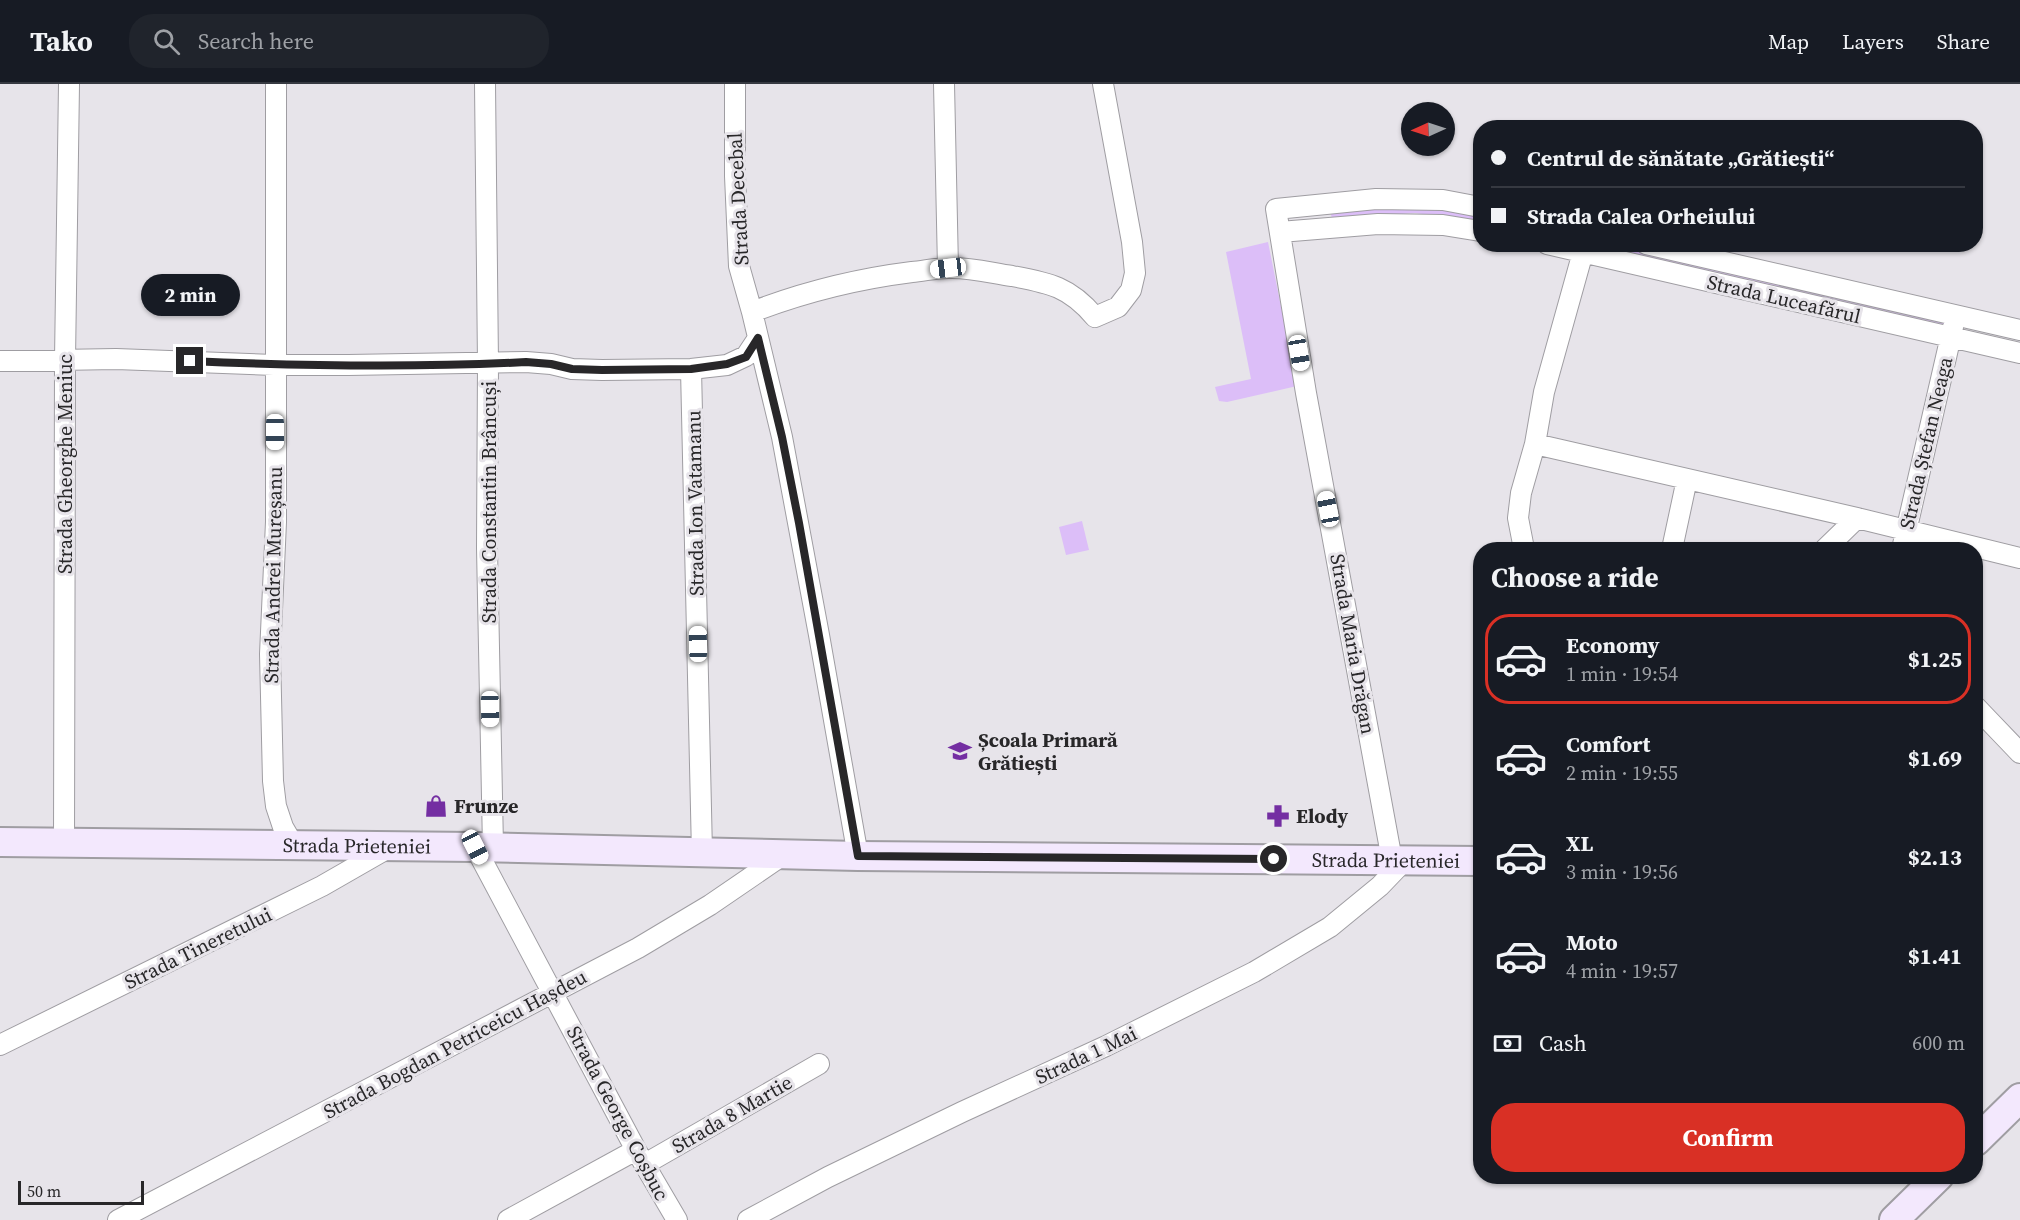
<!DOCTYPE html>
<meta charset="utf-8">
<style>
:root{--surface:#171b24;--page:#20242c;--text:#f1f3f6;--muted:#9ea1a6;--line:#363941;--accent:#d93025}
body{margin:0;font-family:"Source Serif 4",serif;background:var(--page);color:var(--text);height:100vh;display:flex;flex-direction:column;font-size:22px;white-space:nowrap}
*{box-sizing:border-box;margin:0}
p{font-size:20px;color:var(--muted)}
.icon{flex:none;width:33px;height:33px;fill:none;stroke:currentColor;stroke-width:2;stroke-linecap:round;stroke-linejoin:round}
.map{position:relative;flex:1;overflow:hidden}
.details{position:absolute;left:1473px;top:458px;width:510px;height:642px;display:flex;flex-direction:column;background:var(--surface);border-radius:24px;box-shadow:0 2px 4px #0004}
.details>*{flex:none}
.guide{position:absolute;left:1473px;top:36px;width:510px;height:132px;border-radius:24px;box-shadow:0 2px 4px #0004;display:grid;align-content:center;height:132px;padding:0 18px;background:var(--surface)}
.needle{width:39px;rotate:267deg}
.controls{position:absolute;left:1401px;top:18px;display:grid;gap:12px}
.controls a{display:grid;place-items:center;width:54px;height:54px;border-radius:50%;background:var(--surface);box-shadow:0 2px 4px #0004;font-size:30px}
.scale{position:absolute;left:18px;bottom:15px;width:126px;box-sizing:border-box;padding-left:6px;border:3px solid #282729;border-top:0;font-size:16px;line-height:21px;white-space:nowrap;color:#282729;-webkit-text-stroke:4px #e7e4ea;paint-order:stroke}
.end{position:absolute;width:27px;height:27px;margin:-14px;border:8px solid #282729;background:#fff;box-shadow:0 0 0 3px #fff}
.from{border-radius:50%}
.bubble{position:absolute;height:42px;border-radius:21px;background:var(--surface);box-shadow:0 2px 4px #0004;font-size:20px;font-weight:700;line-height:42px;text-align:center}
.car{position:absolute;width:18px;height:36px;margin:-18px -9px;border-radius:8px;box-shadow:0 0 4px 2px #0007;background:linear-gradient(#fff 24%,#345 0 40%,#fff 0 76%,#345 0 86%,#fff 0)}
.guide b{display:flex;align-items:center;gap:21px;height:57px;font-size:22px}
.guide b+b{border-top:2px solid var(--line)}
.guide i{width:15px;height:15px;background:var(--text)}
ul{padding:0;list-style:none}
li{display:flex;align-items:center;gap:18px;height:90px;margin:0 12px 9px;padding:0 6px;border:3px solid transparent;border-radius:24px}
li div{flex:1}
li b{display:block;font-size:22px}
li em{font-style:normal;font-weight:700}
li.active{border-color:var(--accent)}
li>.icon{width:54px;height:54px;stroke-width:1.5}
h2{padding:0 18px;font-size:27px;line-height:72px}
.pay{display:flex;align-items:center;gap:15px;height:66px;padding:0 18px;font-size:22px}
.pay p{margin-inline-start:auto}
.action{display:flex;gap:12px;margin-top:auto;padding:12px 18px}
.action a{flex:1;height:69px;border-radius:24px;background:var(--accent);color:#fff;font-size:24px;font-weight:700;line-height:69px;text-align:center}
header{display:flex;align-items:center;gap:36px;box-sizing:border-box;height:84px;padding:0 30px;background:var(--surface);border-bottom:2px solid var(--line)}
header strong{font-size:28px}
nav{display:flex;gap:33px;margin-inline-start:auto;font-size:21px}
.search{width:420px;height:54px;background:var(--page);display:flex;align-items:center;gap:15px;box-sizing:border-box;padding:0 21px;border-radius:24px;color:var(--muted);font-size:22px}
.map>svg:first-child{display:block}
</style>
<header>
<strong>Tako</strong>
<div class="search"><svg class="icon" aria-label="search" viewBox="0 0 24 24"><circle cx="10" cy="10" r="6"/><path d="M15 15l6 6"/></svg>Search here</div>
<nav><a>Map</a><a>Layers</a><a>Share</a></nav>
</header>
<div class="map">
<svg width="2020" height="1136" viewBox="0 0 2020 1136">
<rect width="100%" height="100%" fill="#e7e4ea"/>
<path fill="#dcbef8" d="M1416,123L1480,129V138L1415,129L1332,135L1330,126Z
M1268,158L1297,302L1227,318L1219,317L1215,303L1251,295L1226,168Z
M1579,161H1616L1947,238L1946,245Z
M1082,437L1089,466L1066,471L1059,443Z"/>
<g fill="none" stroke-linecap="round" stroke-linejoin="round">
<g stroke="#9f9da2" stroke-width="22">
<path id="street" d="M276,0V438L270,570L273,697L276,722L283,743L294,762
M485,0L488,280L487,464L493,763
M735,0V92L739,182L752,228L782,353L819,551L858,772
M944,0L948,184
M1280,148L1378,140L1443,141L1480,147
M1547,160L2020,269
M1646,160L2020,246
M752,228C804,208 856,195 912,188C924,187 936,184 948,184C970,183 991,189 1012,192C1050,199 1070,203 1095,233L1118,223L1131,206L1135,189L1132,158L1103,0
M0,277L116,275L274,281H348L526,278L551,280L572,285L602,286L691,285L727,281L746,272L758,254
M691,285L702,769
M1535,360L1857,434L2020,474
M1524,465L1518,434L1521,409L1535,360L1544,308L1583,168
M1672,465L1687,395
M1825,465L1857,434
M1902,465L1953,243
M1976,623L2020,669
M64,760L65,276L69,0
M475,763L636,1066L677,1136
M1392,776L1306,309L1276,125L1376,115L1443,116L1480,123
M0,961L322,802L390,763
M645,1080L819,980
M118,1136L638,864L710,821L783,771
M508,1136L636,1066
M748,1136L828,1093L962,1028L1106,962L1254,888L1330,843L1380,802L1405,776"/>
</g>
<g stroke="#9f9da2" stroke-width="32">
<g id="secondary">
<path id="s1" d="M0,758L475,763L858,772L1480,777"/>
<path d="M1976,1057L2020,1014"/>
<path d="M1894,1136L1939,1092"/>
</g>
</g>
<use href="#street" stroke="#fff" stroke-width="20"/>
<use href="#secondary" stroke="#f3e8fd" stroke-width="28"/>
</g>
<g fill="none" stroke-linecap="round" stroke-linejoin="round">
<path stroke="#282729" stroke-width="8" d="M190,277C302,282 414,284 526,278L551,280L572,285L602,286L691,285L727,280L746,273L758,254L782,353L799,439L858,772L1274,775"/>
</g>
<defs>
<g id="school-bare" transform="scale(1.8)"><path d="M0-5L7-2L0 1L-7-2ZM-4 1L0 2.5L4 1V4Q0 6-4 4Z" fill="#742ea2" stroke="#e7e4ea" stroke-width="2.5" paint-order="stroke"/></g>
<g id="shop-bare" transform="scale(1.8)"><path d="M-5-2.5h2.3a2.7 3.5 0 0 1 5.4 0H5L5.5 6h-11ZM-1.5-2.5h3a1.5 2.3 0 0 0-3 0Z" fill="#742ea2" stroke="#e7e4ea" stroke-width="2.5" paint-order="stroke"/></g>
<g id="pharmacy-bare" transform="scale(1.8)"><path d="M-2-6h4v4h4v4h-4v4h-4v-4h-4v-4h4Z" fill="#742ea2" stroke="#e7e4ea" stroke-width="2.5" paint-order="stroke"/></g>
</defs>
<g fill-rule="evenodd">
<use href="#school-bare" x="960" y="667"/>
<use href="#shop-bare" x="436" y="722"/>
<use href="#pharmacy-bare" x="1278" y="732"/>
</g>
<g text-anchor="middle" stroke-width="6" stroke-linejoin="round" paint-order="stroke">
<g font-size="20" fill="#282729" stroke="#e7e4ea">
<text transform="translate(738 115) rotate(-93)" y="7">Strada Decebal</text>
<text transform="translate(1784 215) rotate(13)" y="7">Strada Luceafărul</text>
<text transform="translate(1926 359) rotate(-77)" y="7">Strada Ștefan Neaga</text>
<text transform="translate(65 380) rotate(-90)" y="7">Strada Gheorghe Meniuc</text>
<text transform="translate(489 418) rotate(-90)" y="7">Strada Constantin Brâncuși</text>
<text transform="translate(695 419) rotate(-91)" y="7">Strada Ion Vatamanu</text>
<text transform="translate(273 491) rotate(-89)" y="7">Strada Andrei Mureșanu</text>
<text transform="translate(1353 560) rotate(80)" y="7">Strada Maria Drăgan</text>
<text dy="7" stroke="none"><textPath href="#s1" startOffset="357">Strada Prieteniei</textPath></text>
<text dy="7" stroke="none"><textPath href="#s1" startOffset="1386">Strada Prieteniei</textPath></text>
<text transform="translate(198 864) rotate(-26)" y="7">Strada Tineretului</text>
<text transform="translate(455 960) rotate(-28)" y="7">Strada Bogdan Petriceicu Hașdeu</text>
<text transform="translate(1086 971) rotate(-25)" y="7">Strada 1 Mai</text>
<text transform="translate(618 1029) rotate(62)" y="7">Strada George Coșbuc</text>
<text transform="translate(732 1030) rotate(-30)" y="7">Strada 8 Martie</text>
</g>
<g font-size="20" font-weight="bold" fill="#282729" stroke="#e7e4ea" text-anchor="start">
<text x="978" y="663">Școala Primară<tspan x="978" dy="23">Grătiești</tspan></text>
<text x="454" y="729">Frunze</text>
<text x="1296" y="739">Elody</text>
</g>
</g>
</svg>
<div class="controls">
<a><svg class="needle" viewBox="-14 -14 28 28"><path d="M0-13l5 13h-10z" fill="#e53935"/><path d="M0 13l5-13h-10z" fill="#9ea1a6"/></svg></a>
</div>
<div class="scale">50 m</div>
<i class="end from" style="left:1274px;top:775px"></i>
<i class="end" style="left:190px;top:277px"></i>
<div class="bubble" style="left:141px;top:190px;width:99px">2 min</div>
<i class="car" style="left:948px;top:184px;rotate:263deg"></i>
<i class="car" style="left:1299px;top:269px;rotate:170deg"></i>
<i class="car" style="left:275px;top:348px;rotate:180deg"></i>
<i class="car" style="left:1328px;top:425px;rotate:349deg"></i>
<i class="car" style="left:698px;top:560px;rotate:359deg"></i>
<i class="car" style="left:490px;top:625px;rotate:179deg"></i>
<i class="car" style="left:475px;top:763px;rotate:153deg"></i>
<div class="guide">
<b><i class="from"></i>Centrul de sănătate „Grătiești“</b>
<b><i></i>Strada Calea Orheiului</b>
</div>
<section class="details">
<h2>Choose a ride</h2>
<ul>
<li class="active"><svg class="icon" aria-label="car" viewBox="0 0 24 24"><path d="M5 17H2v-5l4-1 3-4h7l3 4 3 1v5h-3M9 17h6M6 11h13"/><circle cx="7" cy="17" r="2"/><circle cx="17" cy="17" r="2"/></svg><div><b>Economy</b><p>1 min · 19:54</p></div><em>$1.25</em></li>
<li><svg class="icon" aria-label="car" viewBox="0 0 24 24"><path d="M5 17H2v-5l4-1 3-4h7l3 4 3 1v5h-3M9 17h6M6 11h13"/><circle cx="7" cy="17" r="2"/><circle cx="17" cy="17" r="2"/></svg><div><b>Comfort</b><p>2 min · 19:55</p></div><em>$1.69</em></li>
<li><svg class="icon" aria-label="car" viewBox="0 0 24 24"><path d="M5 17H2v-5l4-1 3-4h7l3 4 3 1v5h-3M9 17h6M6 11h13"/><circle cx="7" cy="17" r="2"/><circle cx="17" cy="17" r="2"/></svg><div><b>XL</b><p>3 min · 19:56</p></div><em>$2.13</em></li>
<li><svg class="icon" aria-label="car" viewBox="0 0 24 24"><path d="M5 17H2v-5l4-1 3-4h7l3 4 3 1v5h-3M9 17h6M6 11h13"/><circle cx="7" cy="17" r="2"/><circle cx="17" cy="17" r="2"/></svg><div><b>Moto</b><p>4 min · 19:57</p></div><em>$1.41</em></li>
</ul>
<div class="pay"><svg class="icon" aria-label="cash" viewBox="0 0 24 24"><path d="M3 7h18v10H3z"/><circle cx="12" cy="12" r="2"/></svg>Cash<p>600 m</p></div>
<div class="action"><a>Confirm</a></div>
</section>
</div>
